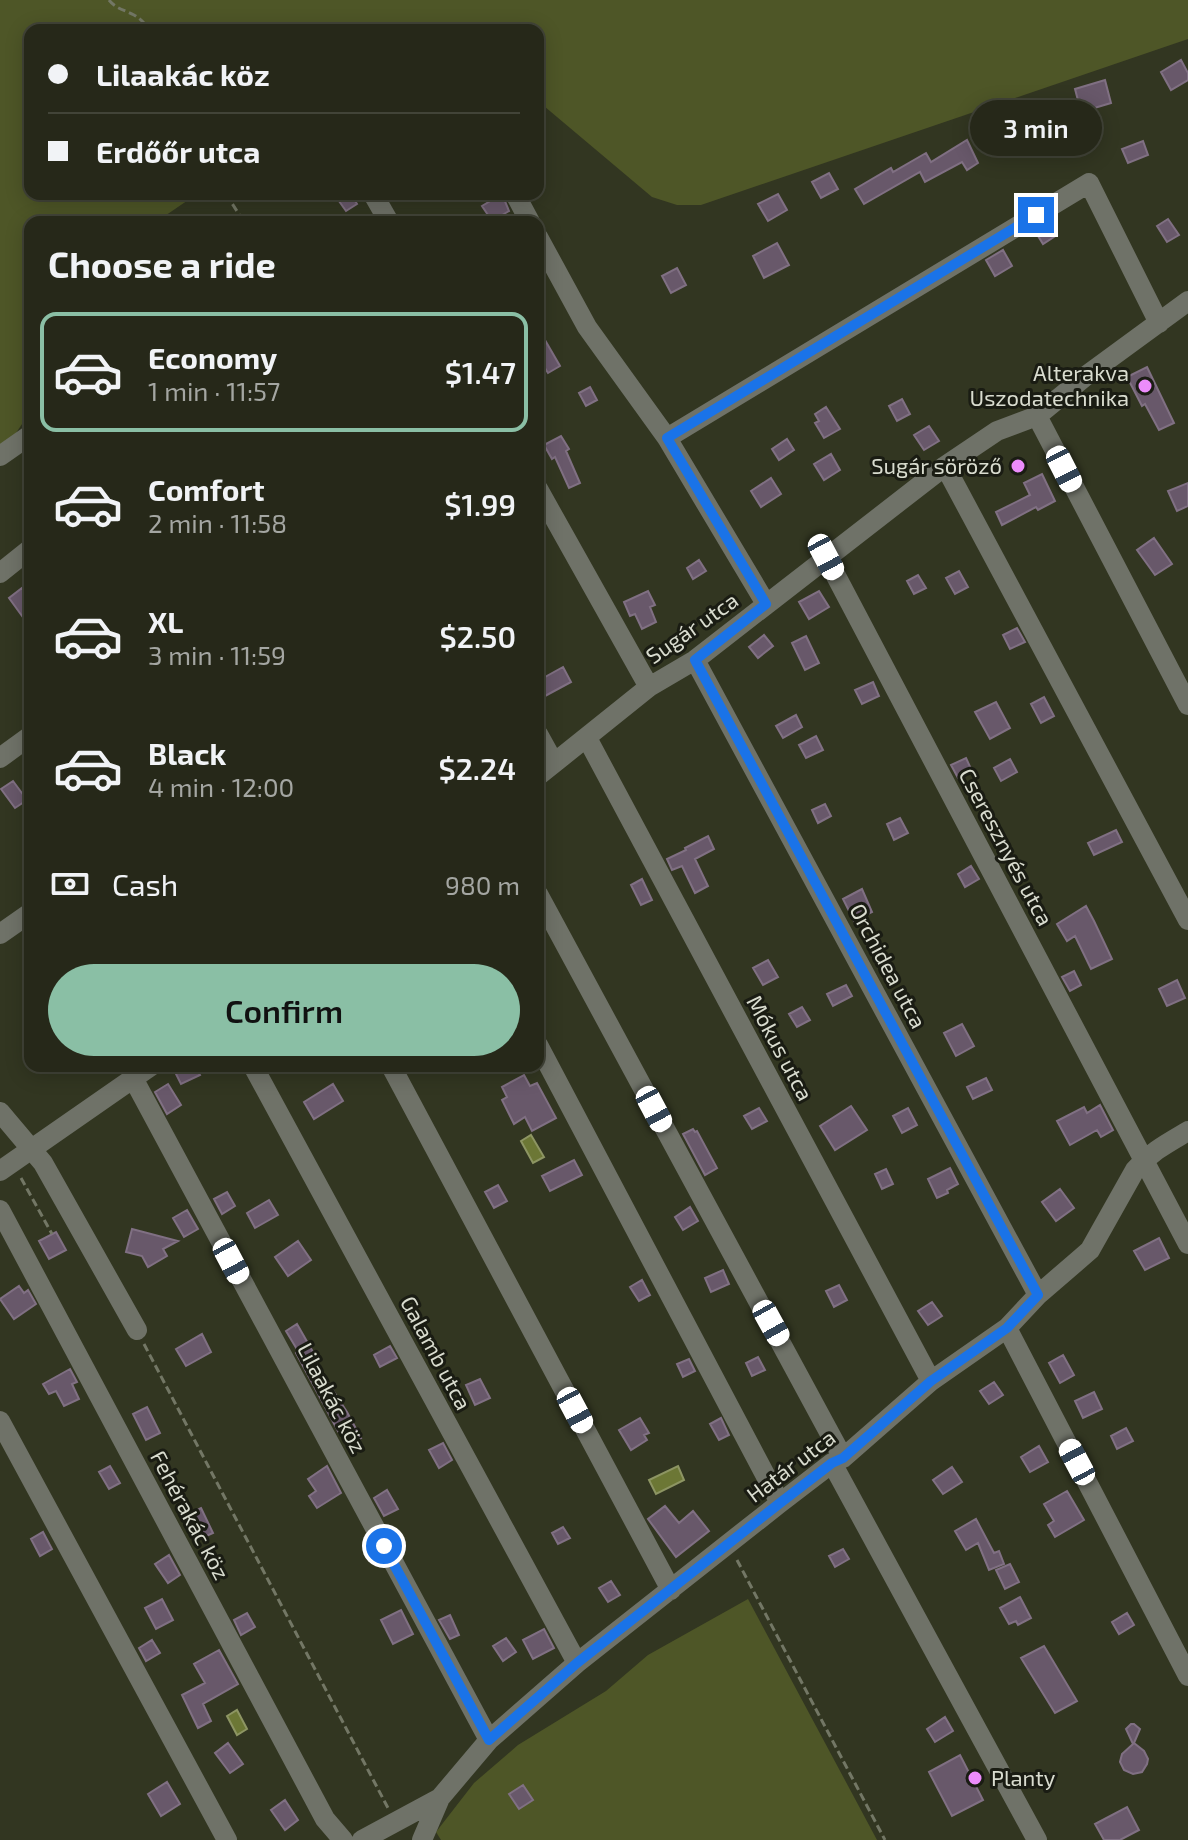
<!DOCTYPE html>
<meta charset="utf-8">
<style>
:root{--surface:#262819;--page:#2e3022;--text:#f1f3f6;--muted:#a4a6a2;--line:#424438;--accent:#8abfa5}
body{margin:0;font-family:"Exo 2",sans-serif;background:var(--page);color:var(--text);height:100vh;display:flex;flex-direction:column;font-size:30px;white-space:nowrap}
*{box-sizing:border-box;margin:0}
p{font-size:26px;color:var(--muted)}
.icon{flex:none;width:44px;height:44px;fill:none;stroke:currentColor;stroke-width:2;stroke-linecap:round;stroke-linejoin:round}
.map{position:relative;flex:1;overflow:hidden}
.details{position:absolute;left:24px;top:216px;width:520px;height:856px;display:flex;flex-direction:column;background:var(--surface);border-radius:16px;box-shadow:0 4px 20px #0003,0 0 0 2px var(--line)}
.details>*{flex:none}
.top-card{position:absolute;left:24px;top:24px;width:520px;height:176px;border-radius:16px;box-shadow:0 4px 20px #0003,0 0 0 2px var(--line);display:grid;align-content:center;height:176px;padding:0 24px;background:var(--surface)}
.end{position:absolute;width:36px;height:36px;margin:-18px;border:10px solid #1a73e8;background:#fff;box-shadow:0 0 0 4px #fff}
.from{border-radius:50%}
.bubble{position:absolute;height:56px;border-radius:28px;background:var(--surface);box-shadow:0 4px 20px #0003,0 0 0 2px var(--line);font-size:26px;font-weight:600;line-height:56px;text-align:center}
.car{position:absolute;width:24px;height:48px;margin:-24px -12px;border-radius:10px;box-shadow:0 0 6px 2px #0007;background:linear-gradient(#fff 24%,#345 0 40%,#fff 0 76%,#345 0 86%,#fff 0)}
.top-card b{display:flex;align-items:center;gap:28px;height:76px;font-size:30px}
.top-card b+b{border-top:2px solid var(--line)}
.top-card i{width:20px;height:20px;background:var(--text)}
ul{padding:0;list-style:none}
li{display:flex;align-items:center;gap:24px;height:120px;margin:0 16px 12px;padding:0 8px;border:4px solid transparent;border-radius:16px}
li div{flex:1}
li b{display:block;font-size:30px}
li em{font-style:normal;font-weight:600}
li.selected{border-color:var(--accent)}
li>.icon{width:72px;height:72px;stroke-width:1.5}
h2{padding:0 24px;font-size:36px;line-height:96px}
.pay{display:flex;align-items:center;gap:20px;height:88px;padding:0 24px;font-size:30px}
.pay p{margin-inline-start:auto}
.button{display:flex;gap:16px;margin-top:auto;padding:16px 24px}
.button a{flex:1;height:92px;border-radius:48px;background:var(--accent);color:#111;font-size:32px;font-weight:600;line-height:92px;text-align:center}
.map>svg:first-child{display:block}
</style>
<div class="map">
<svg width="1188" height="1840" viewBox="0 0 1188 1840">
<rect width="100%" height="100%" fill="#323621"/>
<path fill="#4e5627" d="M0,0H1188V39L701,205H677L652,197L538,101V30H30V194H197L156,222H30V412L12,439L0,446Z
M748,1599L877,1840H441L436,1832L474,1783L518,1745L606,1691L648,1655Z"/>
<path fill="#6c7735" stroke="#8d9563" stroke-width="2" d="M531,1135L544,1157L533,1163L521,1141Z
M678,1466L684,1480L656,1494L649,1480Z
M237,1710L247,1729L237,1735L227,1716Z"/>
<path fill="#68586a" stroke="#807083" stroke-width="2" d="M1181,60L1188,73V80L1171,90L1161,72Z
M1105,80L1111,103L1081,112L1075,89Z
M1044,105L1054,132L1033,140L1031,136L1017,141L1010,122L1024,117L1023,113Z
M967,140L978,163L967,170L962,162L925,182L920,172L864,204L855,189L891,168L893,172L926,153L931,162Z
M1143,141L1148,155L1128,163L1122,149Z
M829,173L838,189L821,198L812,182Z
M334,194H351L357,204L346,211Z
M502,194L509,211L492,221L482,206Z
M778,194L787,210L768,221L758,204Z
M1168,219L1179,235L1167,242L1157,226Z
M1050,222L1057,235L1043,244L1035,231Z
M777,243L789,265L764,278L753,256Z
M1003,250L1012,266L995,276L986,260Z
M677,268L686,285L671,293L662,276Z
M538,328L560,366L548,373L538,357Z
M1147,367L1174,423L1159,430L1145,404L1142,406L1127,377Z
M590,387L597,400L586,406L579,393Z
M902,399L910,414L897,421L889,406Z
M826,407L840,429L824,438L815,423L819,421L815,414Z
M929,426L939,441L924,450L914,435Z
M561,436L569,449L566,451L580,483L569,488L555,457L552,459L544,445Z
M787,439L794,450L779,460L772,449Z
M831,454L840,470L824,480L814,464Z
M1042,474L1055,501L1038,510L1036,507L1002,525L996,512L1030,495L1024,483Z
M771,478L781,494L761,507L751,491Z
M1188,483V506L1177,511L1168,491Z
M1154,538L1172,564L1155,575L1137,550Z
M699,560L706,571L693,579L687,568Z
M959,571L968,587L955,594L946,578Z
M918,575L926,588L914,594L907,581Z
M22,588L30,599V627L9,598Z
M648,591L655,605L650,607L656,622L642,629L635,614L630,616L624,602Z
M819,591L829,607L809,619L799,602Z
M1017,628L1025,642L1010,649L1003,635Z
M764,635L773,646L758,658L749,647Z
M806,636L819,663L805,670L792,643Z
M563,667L571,682L545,696L538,681Z
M873,682L879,696L862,704L855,690Z
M1044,697L1054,716L1041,723L1031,704Z
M996,702L1010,728L990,739L975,712Z
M796,715L802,727L783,738L776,726Z
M816,736L823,750L806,758L799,745Z
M966,758L972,771L958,778L951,765Z
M1010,759L1017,772L1001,781L994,768Z
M13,781L27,800L15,808L1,789Z
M825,804L831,816L818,823L812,810Z
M900,818L908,833L894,840L887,824Z
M1116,830L1122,842L1094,855L1088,843Z
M708,836L714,849L695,859L708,886L695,893L682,866L672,870L667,859L686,850L685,848Z
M971,866L979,879L965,887L958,874Z
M642,879L652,900L641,905L631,885Z
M862,889L872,912L854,921L843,899Z
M1086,906L1094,921L1112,959L1091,969L1075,936L1067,941L1057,924Z
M768,960L778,977L763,985L753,968Z
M1074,971L1081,985L1070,991L1062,977Z
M1177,980L1185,998L1167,1006L1159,989Z
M846,985L852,996L833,1006L827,994Z
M802,1007L810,1020L797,1027L789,1014Z
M962,1024L974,1046L956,1056L944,1033Z
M172,1066H195L200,1075L181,1084Z
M524,1075L530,1086L537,1083L556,1118L532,1131L525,1117L514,1124L502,1100L507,1097L502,1087Z
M986,1078L992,1090L973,1099L967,1087Z
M168,1084L181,1105L167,1114L155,1092Z
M333,1084L343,1101L314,1119L304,1102Z
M1100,1105L1113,1130L1101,1137L1097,1130L1070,1145L1057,1121L1084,1107L1087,1113Z
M851,1106L867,1130L835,1150L820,1126Z
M759,1108L767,1121L752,1129L744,1116Z
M908,1108L917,1125L902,1133L893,1116Z
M693,1129L695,1132L697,1131L717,1168L705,1175L683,1134Z
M574,1160L582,1175L550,1191L542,1176Z
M950,1168L958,1184L947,1190L948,1193L937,1198L928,1179Z
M886,1169L893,1184L882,1189L875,1174Z
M498,1185L507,1201L494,1208L485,1192Z
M1060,1189L1074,1208L1056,1221L1042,1202Z
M227,1192L235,1206L222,1214L214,1199Z
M269,1200L278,1215L255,1228L247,1213Z
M690,1207L698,1221L683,1230L675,1217Z
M187,1210L198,1229L184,1237L173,1218Z
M132,1229L178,1241L163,1249L167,1256L148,1267L142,1256L126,1252Z
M56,1232L66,1250L49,1259L39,1241Z
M1159,1238L1169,1258L1145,1270L1134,1251Z
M298,1241L311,1260L288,1276L275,1257Z
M723,1270L729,1284L711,1292L705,1278Z
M642,1280L650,1295L639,1301L630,1287Z
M839,1285L847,1300L834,1307L826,1291Z
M19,1286L24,1293L28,1290L36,1304L14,1319L0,1299Z
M932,1302L942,1316L928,1325L918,1311Z
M297,1324L317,1359L314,1361L347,1412L361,1438L348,1445L340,1429L338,1431L296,1353L298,1351L286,1331Z
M202,1334L211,1352L186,1366L176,1349Z
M390,1346L397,1358L380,1367L374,1355Z
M1063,1355L1074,1375L1060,1383L1049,1363Z
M758,1357L765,1370L752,1376L746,1363Z
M689,1359L695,1371L683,1377L677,1364Z
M70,1369L77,1382L72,1384L79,1399L64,1406L56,1391L49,1394L43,1384Z
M480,1379L490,1398L475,1405L466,1385Z
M994,1382L1003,1395L989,1404L980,1391Z
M1094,1392L1102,1409L1083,1418L1075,1401Z
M147,1407L160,1433L146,1440L133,1414Z
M640,1418L649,1433L644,1435L647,1440L631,1450L619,1430Z
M721,1418L729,1435L719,1440L710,1424Z
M1126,1428L1133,1441L1117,1449L1111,1436Z
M443,1443L452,1460L439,1468L429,1450Z
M1039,1446L1048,1462L1030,1472L1021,1457Z
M110,1466L120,1483L109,1489L99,1472Z
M327,1466L341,1493L317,1508L309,1496L316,1491L308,1479Z
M952,1467L962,1482L943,1494L933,1480Z
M387,1490L398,1509L384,1516L374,1498Z
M1067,1491L1084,1520L1055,1537L1048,1525L1054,1521L1044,1504Z
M665,1506L679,1523L693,1511L709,1531L676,1557L648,1519Z
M201,1508L213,1533L202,1538L189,1514Z
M976,1519L994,1553L999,1551L1004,1564L989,1570L978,1543L966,1550L955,1531Z
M563,1527L570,1538L558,1544L552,1533Z
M43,1532L52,1549L40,1556L31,1539Z
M843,1549L849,1559L835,1567L829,1556Z
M169,1555L180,1575L168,1583L155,1564Z
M1010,1564L1019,1582L1005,1589L996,1570Z
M611,1581L620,1595L608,1602L599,1588Z
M1020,1597L1031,1618L1018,1625L1016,1621L1009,1624L1000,1608Z
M162,1599L173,1620L156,1629L145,1608Z
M401,1610L413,1634L393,1644L381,1620Z
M247,1613L255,1627L241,1635L234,1620Z
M1127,1613L1134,1625L1119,1634L1112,1622Z
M450,1615L459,1635L450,1639L439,1620Z
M544,1629L554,1648L533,1659L523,1640Z
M506,1638L516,1652L503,1661L493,1646Z
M152,1640L160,1653L146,1661L139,1648Z
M1044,1646L1077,1701L1055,1713L1021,1658Z
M219,1650L238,1684L203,1704L211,1721L198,1728L182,1695L205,1683L194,1664Z
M945,1717L953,1731L935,1742L927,1729Z
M1131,1724H1134L1140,1729L1134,1743L1144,1751L1148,1759L1147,1764L1142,1772L1133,1774L1124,1770L1120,1762L1122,1754L1133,1744L1126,1729Z
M228,1743L243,1764L230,1773L215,1753Z
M960,1755L983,1800L952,1816L929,1772Z
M167,1782L180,1804L161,1816L148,1794Z
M523,1785L533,1800L519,1809L509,1794Z
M285,1800L298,1820L285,1830L271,1810Z
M1127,1807L1139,1830L1120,1840H1104L1095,1824Z"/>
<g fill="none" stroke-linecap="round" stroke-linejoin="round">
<path stroke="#737765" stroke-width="3" stroke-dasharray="8 4" stroke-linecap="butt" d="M109,0C116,9 125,10 134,15C141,19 145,24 150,30
M226,194L244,222
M21,1178L52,1234
M144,1344L388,1808
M737,1560L885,1840"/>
<path stroke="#6f7268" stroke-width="20" d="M373,194L389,222
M515,194L530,222
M538,237L587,327L667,438L766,604
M1037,416L1188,705
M667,438L1089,183L1159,323
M0,456L30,435
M945,466L1188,920
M538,489L649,687
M826,557L1188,1244
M0,573L30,549
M695,660L1038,1295
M538,734L554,763
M587,738L931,1381
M0,758L30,736
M538,776L649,687L695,660L945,466L997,431L1037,416L1087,375L1188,301
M538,894L843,1458
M0,934L30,913
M538,1045L780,1503
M253,1066L577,1663
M391,1066L671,1590
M133,1078L489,1740
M0,1112L43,1163L137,1330
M0,1171L151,1066
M0,1210L325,1819L343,1840
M1007,1328L1188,1676
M0,1421L227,1840
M832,1463L1037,1840
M362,1840L440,1798
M422,1840L440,1798L489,1740L577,1663L780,1503L832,1463L843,1458L931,1381L1007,1328L1038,1295L1082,1257L1090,1250L1135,1170C1152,1151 1166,1144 1188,1131"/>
</g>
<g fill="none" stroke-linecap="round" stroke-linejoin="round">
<path stroke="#1a73e8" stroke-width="10" d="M384,1546L489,1740L577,1663L780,1503L832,1463L843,1458L931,1381L1007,1328L1038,1295L695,660L766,604L667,438L1036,215"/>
</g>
<g fill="#ec8cfb" stroke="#1a1c13" stroke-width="3">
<circle cx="1145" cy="386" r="8"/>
<circle cx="1018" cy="466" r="8"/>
<circle cx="975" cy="1778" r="8"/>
</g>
<g text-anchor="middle" stroke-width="6" stroke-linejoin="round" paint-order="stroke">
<g font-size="22" fill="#d9dccf" stroke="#1a1c13" text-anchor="end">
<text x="1129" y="381">Alterakva<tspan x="1129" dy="25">Uszodatechnika</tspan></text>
<text x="1002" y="474">Sugár söröző</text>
<text x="991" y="1786" text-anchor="start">Planty</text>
</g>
<g font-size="22" fill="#d9dccf" stroke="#1a1c13">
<text transform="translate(692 628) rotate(-35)" y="8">Sugár utca</text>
<text transform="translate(1006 847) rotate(62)" y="8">Cseresznyés utca</text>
<text transform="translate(888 966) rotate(62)" y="8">Orchidea utca</text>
<text transform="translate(780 1048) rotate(62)" y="8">Mókus utca</text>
<text transform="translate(436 1353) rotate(62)" y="8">Galamb utca</text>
<text transform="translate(332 1398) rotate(62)" y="8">Lilaakác köz</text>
<text transform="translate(791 1466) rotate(-37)" y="8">Határ utca</text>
<text transform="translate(190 1515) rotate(62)" y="8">Fehérakác köz</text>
</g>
</g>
</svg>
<i class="end from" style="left:384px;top:1546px"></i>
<i class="end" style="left:1036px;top:215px"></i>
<div class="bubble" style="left:970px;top:100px;width:132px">3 min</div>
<i class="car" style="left:1064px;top:469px;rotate:153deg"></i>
<i class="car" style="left:826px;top:557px;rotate:152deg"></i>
<i class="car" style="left:654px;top:1109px;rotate:152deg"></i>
<i class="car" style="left:231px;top:1261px;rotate:152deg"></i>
<i class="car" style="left:771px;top:1323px;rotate:151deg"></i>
<i class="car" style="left:575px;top:1410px;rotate:152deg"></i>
<i class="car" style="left:1077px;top:1462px;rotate:332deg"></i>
<div class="top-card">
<b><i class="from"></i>Lilaakác köz</b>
<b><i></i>Erdőőr utca</b>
</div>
<section class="details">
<h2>Choose a ride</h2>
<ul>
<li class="selected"><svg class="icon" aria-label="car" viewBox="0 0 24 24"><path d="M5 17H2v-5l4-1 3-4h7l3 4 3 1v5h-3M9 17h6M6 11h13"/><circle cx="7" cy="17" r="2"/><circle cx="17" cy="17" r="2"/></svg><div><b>Economy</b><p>1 min · 11:57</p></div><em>$1.47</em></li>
<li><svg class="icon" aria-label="car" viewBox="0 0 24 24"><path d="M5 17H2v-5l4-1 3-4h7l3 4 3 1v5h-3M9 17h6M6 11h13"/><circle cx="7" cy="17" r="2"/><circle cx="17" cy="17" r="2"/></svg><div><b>Comfort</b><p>2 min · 11:58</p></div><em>$1.99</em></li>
<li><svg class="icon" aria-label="car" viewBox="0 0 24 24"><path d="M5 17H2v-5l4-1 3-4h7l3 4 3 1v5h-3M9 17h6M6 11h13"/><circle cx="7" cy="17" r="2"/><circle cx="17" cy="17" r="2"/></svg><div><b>XL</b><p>3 min · 11:59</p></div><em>$2.50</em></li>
<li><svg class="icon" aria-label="car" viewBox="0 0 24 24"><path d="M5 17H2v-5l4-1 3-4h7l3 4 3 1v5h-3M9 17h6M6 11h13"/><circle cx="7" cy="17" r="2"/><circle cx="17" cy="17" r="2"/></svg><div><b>Black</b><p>4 min · 12:00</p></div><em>$2.24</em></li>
</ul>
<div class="pay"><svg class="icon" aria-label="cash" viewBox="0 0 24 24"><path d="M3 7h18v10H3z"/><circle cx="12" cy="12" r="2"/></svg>Cash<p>980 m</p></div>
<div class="button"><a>Confirm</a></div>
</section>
</div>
